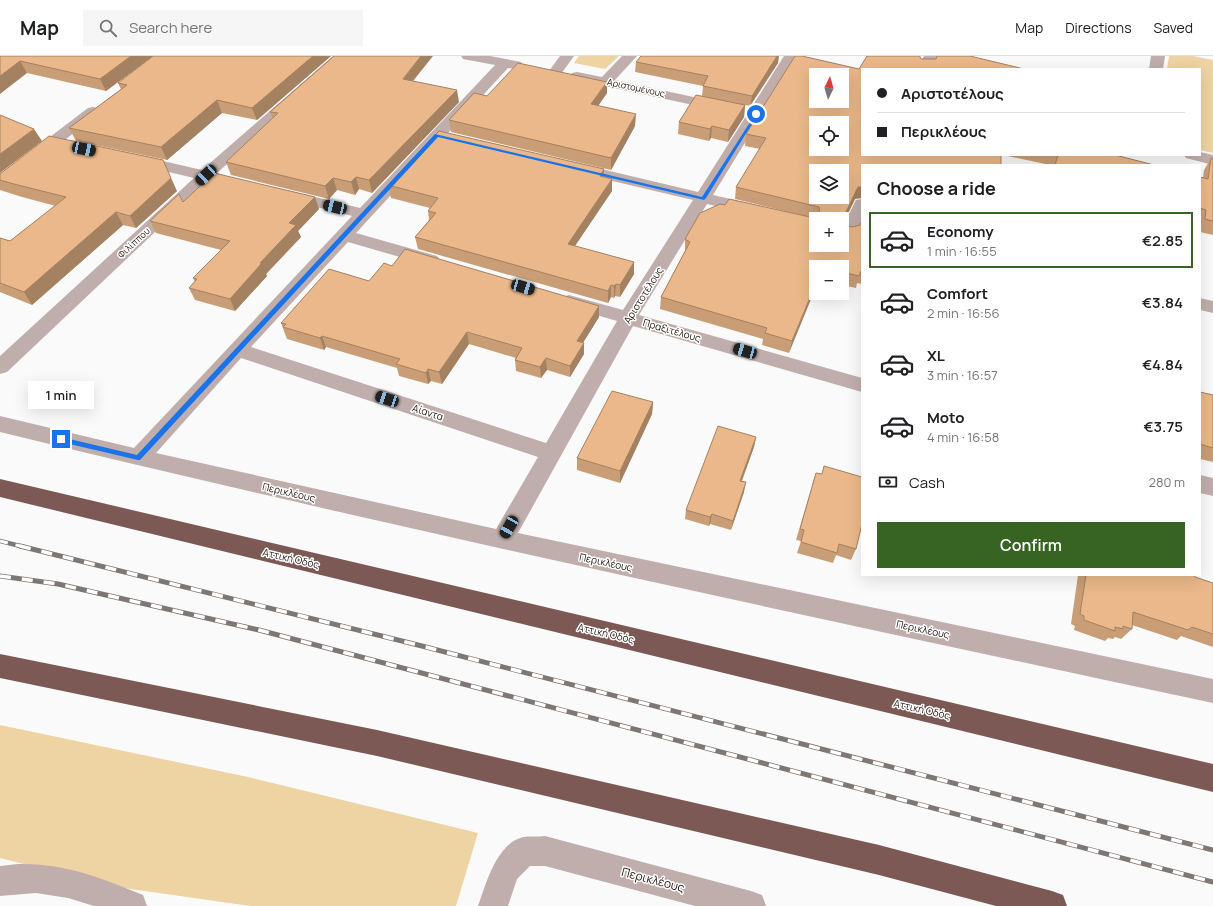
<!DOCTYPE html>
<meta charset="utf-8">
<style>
:root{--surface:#fff;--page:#f6f6f6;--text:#202124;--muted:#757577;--line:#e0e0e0;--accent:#376422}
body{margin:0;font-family:Manrope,sans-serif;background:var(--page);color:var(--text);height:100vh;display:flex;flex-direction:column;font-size:15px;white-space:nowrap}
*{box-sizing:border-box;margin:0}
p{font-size:13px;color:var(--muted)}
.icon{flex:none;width:22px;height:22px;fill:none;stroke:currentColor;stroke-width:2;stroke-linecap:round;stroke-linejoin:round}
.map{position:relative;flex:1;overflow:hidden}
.side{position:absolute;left:861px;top:108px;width:340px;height:412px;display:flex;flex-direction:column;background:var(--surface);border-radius:0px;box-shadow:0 4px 16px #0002}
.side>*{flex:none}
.top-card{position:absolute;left:861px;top:12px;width:340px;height:88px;border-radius:0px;box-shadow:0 4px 16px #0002;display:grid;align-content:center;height:88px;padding:0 16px;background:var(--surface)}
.needle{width:26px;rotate:5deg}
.fabs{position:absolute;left:809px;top:12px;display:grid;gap:8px}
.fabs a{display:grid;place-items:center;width:40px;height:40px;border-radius:0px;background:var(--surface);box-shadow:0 4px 16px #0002;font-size:20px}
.end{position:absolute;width:18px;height:18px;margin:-9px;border:5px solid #1a73e8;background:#fff;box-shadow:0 0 0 2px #fff}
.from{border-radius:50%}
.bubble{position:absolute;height:28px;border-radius:0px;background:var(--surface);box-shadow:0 4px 16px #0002;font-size:13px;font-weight:600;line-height:28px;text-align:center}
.car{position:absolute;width:12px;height:24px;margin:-12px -6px;border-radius:5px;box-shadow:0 0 3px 1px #0007;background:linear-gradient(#222 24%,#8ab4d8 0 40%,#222 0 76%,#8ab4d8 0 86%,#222 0)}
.top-card b{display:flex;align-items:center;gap:14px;height:38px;font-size:15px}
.top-card b+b{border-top:1px solid var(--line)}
.top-card i{width:10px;height:10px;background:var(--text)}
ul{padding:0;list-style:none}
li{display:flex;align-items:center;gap:12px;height:56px;margin:0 8px 6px;padding:0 8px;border:2px solid transparent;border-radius:0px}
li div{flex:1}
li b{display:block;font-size:15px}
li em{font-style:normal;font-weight:600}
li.selected{border-color:var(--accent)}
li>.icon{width:36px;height:36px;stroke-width:1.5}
h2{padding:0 16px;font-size:18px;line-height:48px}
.pay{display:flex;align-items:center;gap:10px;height:44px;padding:0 16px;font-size:15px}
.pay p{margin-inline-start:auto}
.action{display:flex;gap:8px;margin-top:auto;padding:8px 16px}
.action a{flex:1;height:46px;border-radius:0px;background:var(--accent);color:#fff;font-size:16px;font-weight:600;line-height:46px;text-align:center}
header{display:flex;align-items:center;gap:24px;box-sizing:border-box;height:56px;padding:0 20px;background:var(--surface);border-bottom:1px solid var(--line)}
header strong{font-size:19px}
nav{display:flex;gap:22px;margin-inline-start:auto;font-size:14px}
.search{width:280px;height:36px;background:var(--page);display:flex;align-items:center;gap:10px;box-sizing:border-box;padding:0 14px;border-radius:0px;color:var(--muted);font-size:15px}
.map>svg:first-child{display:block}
</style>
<header>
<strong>Map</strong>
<div class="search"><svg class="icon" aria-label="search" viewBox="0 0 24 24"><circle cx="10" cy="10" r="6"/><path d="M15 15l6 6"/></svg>Search here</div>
<nav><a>Map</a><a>Directions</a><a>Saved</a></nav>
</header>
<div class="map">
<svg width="1213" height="850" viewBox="0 0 1213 850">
<rect width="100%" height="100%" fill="#fafafa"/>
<path fill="#eed3a3" d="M579,0H619L605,13L574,7Z
M1169,0H1193L1213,4V97L1200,94V13H1167Z
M0,669L248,721L478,777L456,850H250L110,830L0,802Z"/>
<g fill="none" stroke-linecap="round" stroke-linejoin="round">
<path fill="#c0aeac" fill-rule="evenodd" d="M333,0H348L217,117L223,119L225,122L223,125L217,127L209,125L7,316L0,318V300L194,122L131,107L129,104L131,101L137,99L202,114Z
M461,0H490L521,6L523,9L521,12L516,13L508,12L356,177L437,200L440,204L437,208L431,210L348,186L251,291L546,387L617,265L562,249L560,245L562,241L569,239L623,254L693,144L570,115L568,112L570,109L576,107L698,136L784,0H798L713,139L761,150L763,154L761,158L755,159L707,148L639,259L862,322V336L633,270L518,477L1213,623V647C808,560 402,474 0,376V360L134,392L352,160L281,142L279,139L281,136L287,134L360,152L495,9L463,3ZM241,302L538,401L496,473L156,397Z
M560,0H574L561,18L556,19L551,18L549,15Z
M622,0H637L615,24L721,47L726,48L728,51L726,54L721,55L577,24L572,23L570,20L572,17L577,16L602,21Z
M924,0H938L932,13H918Z
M1151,0H1165L1163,13H1149Z
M93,51L98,52L100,55L98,58L6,130L0,132V119L88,52Z
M1200,96L1213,99V109L1186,102L1184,99H1200Z
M862,143C862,157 863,168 855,180L849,181L843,180L842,173L854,148L856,144Z
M1200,242L1213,245V257L1200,254Z
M1200,419L1213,422V440L1200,437Z
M545,780L751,835L762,839L766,850H695L545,810H530L517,823L508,850H478C486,828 496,788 523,781C530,780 538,781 545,780Z
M18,808C65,807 101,822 143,839L147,850H94L68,842L36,837L0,840V810Z"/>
<path fill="#7c5955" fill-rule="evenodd" d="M0,423L1213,708V736L0,441Z
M0,598L377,674L879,789L1052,835L1063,839L1067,850H996L879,819L377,700L0,622Z"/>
<g stroke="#7e7773" stroke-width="4.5">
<path id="rail-far1" d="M0,485L24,491"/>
</g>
<g stroke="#7e7773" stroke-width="5">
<path id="rail" d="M20,490L418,589L1213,794
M0,520L58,528L259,574L1213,826"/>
</g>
<use href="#rail-far1" stroke="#fff" stroke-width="3" stroke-dasharray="8" stroke-linecap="butt"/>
<use href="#rail" stroke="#fff" stroke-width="3.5" stroke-dasharray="11" stroke-linecap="butt"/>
</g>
<path fill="#c99e77" d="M0,0H153L106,35L27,17Z
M331,0L257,64L222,57L167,104L76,85L69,72L121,33L118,27Z
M970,0L862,13V109L855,143L844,165L845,169L852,171L860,169L862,164V228L857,227L856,232L842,229V211H816L789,297L762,289L763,283L660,253L661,241L685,195V183L725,149L813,162L735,143L736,131L760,93L745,90L746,78L859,13L921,3H936Z
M636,6L778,7L750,50L745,49L744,61L728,86L711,82L709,85L678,78L679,66L702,40L703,30L635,16Z
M413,25L459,46L372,137L359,133L355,139L337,134L329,143L231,119L226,106L273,62L270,56Z
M607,26V37L598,50L635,70L611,114L451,76L449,64L487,40Z
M1003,99H1115L1154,109H1050Z
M1211,102L1213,103V179L1200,176V121L1203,122L1204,114Z
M604,113V121L612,135L575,190L634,218L620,241L615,240L614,242L611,241L608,247L418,193L415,181L429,164L428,155L430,152L391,142L388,129Z
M0,118L177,135L136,172L123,169L32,249L0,236V182L10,185L56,150L22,141L0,134Z
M315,141L319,153L298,175L301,181L266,218L267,220L235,255L195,244L189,232L195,226L193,222L221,194L156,177L150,165L183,146Z
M369,225L599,261L583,287H584V298L570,321L547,314L541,322L516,315L515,304L516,302L469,288L442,328L431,325L428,328L399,320L397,312L326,291L324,294L287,283L281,267Z
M1200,336L1213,339V406L1200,403Z
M653,346L652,358L620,427L577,414V402Z
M756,381L754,391L742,425L744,436L731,474L710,468L709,470L685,463L686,454Z
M816,417L856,493L851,504L836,499L833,507L797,497L801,485L796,484Z
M1078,519H1195V521L1213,527V591L1181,580L1177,584L1132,569V573L1121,583L1115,581L1113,583L1108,582L1105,585L1074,574L1075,570L1071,568Z"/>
<path fill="#a48161" d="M131,0H153L106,35L100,23Z
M313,0H331L257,64L252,52Z
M421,0H433L405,35L403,23Z
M777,0H779L778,7L750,50L752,40Z
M20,5L27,17L0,38V20Z
M607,26V37L591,60V48Z
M457,34L459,46L372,137L369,124Z
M217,44L222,57L167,104L161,91Z
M745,49L744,61L728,86L729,74Z
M636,58L635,70L611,114V102Z
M712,70L711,82L709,85L710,73Z
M34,73L42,85L0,117V98Z
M604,113V125L600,120Z
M356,121L359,133L355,139L351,126Z
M171,122L177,135L136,172L130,160Z
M333,122L337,134L329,143L325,130Z
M612,123V135L568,200V188Z
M858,131H862V142L855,143L842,170L844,160Z
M315,141L319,153L298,175L301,181L266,218L267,220L235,255L230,243L260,207L289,167Z
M116,156L123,169L32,249L24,236Z
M634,206V218L620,241V229Z
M816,227V231L789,297L792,285Z
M616,228L615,240L614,242V230Z
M611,229V241L608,247V235Z
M599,250V261L577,296V285Z
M467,276L469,288L442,328L439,316Z
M322,280L326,291L324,294L320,282Z
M584,287V298L570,321V310Z
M546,302L547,314L541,322L540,311Z
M428,313L431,325L428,328L426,317Z
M653,346L652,358L620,427V415Z
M756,381L754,391L738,434L740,425Z
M746,426L744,436L731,474L733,465Z
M712,458L710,468L709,470L710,461Z"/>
<path fill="#eab88a" stroke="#a48161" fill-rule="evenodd" d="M0,0H131L100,23L20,5L0,20Z
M153,0H313L252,52L217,44L161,91L69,72L127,29L118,27Z
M334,0H421L403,23L457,34L369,124L356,121L351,126L333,122L325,130L226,106L278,57L270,56Z
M641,0H777L752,40L703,30L708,20L636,6Z
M795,0H802L859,13L867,0H920V1L921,3H936L937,0H970L1024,13H862V99H1001V109H862V131H858L844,160L845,169L852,171L860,169L862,164V215H861L859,220L842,216V211H816V227L792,285L765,277L767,272L661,241L690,186L685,183L700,157L720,148L725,149L729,143L819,163H816V189H842V163H820L819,151L736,131L766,82L746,78ZM816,19H842V45H816ZM816,67H842V93H816ZM816,115H842V141H816Z
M518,7L607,26L591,48L636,58L611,102L449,64L474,37L487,40Z
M696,39L745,49L729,74L712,70L710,73L679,66Z
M0,59L34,73L0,98Z
M439,75L604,113L600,120L612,123L568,188L634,206L620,229L616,228L614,230L611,229L608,235L415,181L436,157L428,155L438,142L388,129Z
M49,80L163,104L171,122L130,160L116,156L24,236L0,227V182L10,185L66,141L14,128L0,124V118Z
M1058,99H1115L1154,109H1055Z
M1211,102L1213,103V165L1205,163L1206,154L1200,152V121L1208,123Z
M214,117L315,141L289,167L296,169L260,207H262L230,243L189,232L197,223L193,222L230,185L150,165L179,138L183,146Z
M405,193L599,250L577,285L584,287L570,310L546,302L540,311L515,304L522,292L467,276L439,316L428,313L426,317L396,308L400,303L322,280L320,282L283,271L286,268L281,267L329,213L369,225L384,207L392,210Z
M612,335L653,346L620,415L577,402Z
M1200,336L1213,339V392L1200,388Z
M718,370L756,381L740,425L746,426L733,465L712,458L710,461L686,454Z
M824,410L862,421V468L856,493L839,488L837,497L801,486L804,474L800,473L816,417L822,418Z
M1086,519H1195V521L1213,527V578L1192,571L1188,574L1133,556L1132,573L1123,570V573L1115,571V575L1084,564V560L1080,558Z"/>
<path fill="#1a73e8" d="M756,57L758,58L706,142L704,144L438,81L140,404H138L61,386L58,383L61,381L137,399L435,78L702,141Z"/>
<g text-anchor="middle" stroke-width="3" stroke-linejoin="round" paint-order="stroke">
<g font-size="9" fill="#2d201a" stroke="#fff">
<text transform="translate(636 32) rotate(12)" y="3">Αριστομένους</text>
<text transform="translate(134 187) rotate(-43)" y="3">Φιλίππου</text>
</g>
<g font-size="10" fill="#2d201a" stroke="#fff">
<text transform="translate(643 239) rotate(-58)" y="4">Αριστοτέλους</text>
<text transform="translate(672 274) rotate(16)" y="4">Πραξιτέλους</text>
<text transform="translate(428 356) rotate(18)" y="4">Αίαντα</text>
<text transform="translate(289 436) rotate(13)" y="4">Περικλέους</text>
<text transform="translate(291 502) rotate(13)" y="4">Αττική Οδός</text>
<text transform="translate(606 506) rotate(12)" y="4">Περικλέους</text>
<text transform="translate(923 573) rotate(12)" y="4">Περικλέους</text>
<text transform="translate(606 577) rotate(13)" y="4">Αττική Οδός</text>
<text transform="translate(922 653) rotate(13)" y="4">Αττική Οδός</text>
</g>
<g font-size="12" fill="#2d201a" stroke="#fff">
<text transform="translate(653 824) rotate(15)" y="4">Περικλέους</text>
</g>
</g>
</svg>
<div class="fabs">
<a><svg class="needle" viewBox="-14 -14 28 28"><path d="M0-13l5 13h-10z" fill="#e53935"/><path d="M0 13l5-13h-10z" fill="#757577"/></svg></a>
<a><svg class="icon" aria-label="locate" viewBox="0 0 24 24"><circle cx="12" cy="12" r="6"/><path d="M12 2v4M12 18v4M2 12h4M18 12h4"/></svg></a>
<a><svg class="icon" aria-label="layers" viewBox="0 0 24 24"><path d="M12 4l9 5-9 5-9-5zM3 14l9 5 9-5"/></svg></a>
<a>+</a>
<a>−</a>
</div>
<i class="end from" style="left:756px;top:58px"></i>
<i class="end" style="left:61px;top:383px"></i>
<div class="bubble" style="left:28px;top:325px;width:66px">1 min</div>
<i class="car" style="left:84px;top:93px;rotate:102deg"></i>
<i class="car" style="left:206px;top:119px;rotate:227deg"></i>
<i class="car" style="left:335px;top:151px;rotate:283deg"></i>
<i class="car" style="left:523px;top:231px;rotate:106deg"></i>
<i class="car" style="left:745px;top:295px;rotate:286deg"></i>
<i class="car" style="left:387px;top:343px;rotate:288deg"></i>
<i class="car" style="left:509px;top:471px;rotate:210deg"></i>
<div class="top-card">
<b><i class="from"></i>Αριστοτέλους</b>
<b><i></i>Περικλέους</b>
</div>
<section class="side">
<h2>Choose a ride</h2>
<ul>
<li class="selected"><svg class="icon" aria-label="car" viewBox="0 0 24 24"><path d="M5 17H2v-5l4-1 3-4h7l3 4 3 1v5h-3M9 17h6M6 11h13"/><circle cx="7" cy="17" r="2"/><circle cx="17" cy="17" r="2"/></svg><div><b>Economy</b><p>1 min · 16:55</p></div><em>€2.85</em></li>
<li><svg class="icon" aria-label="car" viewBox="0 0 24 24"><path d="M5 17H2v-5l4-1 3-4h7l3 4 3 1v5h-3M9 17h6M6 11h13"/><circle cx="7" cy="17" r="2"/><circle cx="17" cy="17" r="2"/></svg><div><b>Comfort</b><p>2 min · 16:56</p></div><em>€3.84</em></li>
<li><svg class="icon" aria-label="car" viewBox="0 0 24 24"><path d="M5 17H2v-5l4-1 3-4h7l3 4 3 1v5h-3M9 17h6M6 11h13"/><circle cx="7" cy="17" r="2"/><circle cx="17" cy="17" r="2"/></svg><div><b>XL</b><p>3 min · 16:57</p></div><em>€4.84</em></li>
<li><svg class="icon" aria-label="car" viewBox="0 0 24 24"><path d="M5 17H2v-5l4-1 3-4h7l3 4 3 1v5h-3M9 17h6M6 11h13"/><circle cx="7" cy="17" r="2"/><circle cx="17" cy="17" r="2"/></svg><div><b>Moto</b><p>4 min · 16:58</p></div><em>€3.75</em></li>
</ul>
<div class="pay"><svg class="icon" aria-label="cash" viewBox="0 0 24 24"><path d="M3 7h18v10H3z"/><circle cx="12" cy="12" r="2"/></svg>Cash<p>280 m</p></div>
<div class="action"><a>Confirm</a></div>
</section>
</div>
